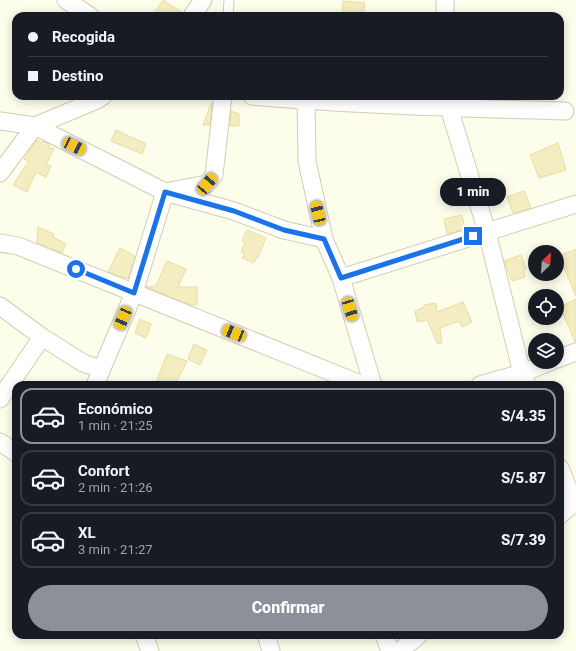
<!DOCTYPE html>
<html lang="es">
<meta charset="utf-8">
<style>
:root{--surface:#171b24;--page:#242831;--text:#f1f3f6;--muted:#9ea1a6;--line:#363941;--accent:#8c9099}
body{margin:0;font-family:Roboto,sans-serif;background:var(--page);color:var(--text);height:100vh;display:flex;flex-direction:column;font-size:15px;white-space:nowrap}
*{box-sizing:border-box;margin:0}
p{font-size:13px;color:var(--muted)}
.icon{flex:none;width:22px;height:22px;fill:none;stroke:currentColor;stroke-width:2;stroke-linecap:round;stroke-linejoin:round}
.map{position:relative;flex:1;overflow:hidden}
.sheet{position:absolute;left:12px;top:381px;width:552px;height:258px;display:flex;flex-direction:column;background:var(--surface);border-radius:12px;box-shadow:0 2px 10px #0003}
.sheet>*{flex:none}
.top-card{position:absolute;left:12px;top:12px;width:552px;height:88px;border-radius:12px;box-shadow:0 2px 10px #0003;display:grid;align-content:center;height:88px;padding:0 16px;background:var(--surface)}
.needle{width:26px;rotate:25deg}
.controls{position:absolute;left:528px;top:245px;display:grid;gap:8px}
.controls a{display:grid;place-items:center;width:36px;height:36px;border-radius:50%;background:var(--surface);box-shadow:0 2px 10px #0003;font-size:20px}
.end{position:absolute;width:18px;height:18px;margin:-9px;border:5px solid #1a73e8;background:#fff;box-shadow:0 0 0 2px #fff}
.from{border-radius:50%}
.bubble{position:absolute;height:28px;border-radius:14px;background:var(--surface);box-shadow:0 2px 10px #0003;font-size:13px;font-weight:800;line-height:28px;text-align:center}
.car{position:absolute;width:12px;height:24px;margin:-12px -6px;border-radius:5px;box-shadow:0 0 3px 1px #0007;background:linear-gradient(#f5c518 24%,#345 0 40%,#f5c518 0 76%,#345 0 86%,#f5c518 0)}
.top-card b{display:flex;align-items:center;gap:14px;height:38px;font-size:15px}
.top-card b+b{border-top:1px solid var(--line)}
.top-card i{width:10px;height:10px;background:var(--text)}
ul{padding:7px 0 0;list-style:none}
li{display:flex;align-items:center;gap:12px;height:56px;margin:0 8px 6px;padding:0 8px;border:2px solid var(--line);border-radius:12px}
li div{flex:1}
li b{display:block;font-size:15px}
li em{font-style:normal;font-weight:800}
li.active{border-color:var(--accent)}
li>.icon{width:36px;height:36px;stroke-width:1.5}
.cta{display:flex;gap:8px;margin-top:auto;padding:8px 16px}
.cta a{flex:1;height:46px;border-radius:24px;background:var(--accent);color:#fff;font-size:16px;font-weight:800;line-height:46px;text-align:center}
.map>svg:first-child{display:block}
</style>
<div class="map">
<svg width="576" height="651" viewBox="0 0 576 651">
<rect width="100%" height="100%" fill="#fcfdeb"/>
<path fill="#f4edc1" stroke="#e8dda0" d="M163,0L183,13L182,16H152Z
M343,1L365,3L363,16H342Z
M211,103H212L210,125H203Z
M231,111L239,114V126H230Z
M116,130L146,144L142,154L111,141Z
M37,140L42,143L43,141L49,144L48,147L54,149L46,164L51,166L46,177L36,172L27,192L13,185L29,161L24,159Z
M558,143L566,170L539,178L530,155Z
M524,191L531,208L513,213L507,197Z
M462,215L465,229L447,234L444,219Z
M38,227L54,234L53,237L66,244L62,253L37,243Z
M247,230L266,238L257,259L256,258L254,263L242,258L245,253L241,252L245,243L242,241Z
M120,248L135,256L128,279L108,272Z
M576,249V296L559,256Z
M521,255L526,269L523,271L525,277L512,281L504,261Z
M167,261L186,269L178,287H197V305L194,304L193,306L146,287L156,286Z
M576,299V342H575L560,307Z
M463,302L472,322L462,327L459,321L440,328L442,343L438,344L427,320L417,322L415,311L424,307V305L436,303L437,312Z
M140,319L151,324L146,338L135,333Z
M194,344L207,350L200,365L188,359Z
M167,354L187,361L175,385H155Z"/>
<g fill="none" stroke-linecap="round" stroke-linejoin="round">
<g stroke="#d2ceaf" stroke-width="11">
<path id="service" d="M228,16L229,0"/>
</g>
<g stroke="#d2ceaf" stroke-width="19">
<path id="minor" d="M66,0L90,16
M445,0V16
M192,16L203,0
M252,96C356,105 461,108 565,111
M449,96V108L487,232L522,373L527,385
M306,101L307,161L324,239L341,278L373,385
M0,121L35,126L97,100L103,96
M0,173L35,126L165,192L234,211L284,230L324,239
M0,243L18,246L363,385
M341,278L576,204
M0,306L42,337L83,363L101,369
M557,359L576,352
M95,385L134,293L165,192L207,184L214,175L223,96
M480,385L522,373L550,362
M0,399L42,337
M0,442L16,453
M560,468L574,503L560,515
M144,635L150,651
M266,635L271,651
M384,635L390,651
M400,651L419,635"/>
</g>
<use href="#service" stroke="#fff" stroke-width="9"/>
<use href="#minor" stroke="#fff" stroke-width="17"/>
</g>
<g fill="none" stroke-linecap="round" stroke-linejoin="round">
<path stroke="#1a73e8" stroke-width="5" d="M76,269L134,293L165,192L234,211L284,230L324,239L341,278L473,236"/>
</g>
</svg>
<div class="controls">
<a><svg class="needle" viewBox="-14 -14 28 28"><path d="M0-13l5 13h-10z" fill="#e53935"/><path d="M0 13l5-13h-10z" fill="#9ea1a6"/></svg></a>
<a><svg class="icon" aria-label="locate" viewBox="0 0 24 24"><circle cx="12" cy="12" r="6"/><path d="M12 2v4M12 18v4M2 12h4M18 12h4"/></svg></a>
<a><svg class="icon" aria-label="layers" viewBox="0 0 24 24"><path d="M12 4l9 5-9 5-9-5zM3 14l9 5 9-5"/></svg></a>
</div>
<i class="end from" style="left:76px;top:269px"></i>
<i class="end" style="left:473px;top:236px"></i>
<div class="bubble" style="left:440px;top:178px;width:66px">1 min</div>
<i class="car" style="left:74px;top:146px;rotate:116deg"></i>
<i class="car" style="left:207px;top:184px;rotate:40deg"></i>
<i class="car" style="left:318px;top:213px;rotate:347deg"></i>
<i class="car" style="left:350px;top:309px;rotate:163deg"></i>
<i class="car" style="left:123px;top:318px;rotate:203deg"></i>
<i class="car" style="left:234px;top:333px;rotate:292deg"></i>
<div class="top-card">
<b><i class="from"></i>Recogida</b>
<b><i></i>Destino</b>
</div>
<section class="sheet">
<ul>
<li class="active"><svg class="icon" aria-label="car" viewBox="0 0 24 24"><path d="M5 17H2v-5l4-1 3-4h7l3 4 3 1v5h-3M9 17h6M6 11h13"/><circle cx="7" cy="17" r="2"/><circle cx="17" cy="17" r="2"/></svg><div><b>Económico</b><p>1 min · 21:25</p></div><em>S/4.35</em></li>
<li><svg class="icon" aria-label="car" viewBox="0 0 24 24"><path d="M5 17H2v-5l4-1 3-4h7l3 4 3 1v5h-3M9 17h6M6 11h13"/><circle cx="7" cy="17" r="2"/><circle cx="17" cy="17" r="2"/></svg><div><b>Confort</b><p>2 min · 21:26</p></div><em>S/5.87</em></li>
<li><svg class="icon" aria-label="car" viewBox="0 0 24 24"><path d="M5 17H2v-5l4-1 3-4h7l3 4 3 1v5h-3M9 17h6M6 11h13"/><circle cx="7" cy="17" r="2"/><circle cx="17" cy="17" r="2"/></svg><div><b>XL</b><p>3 min · 21:27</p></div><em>S/7.39</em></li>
</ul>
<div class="cta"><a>Confirmar</a></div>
</section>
</div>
